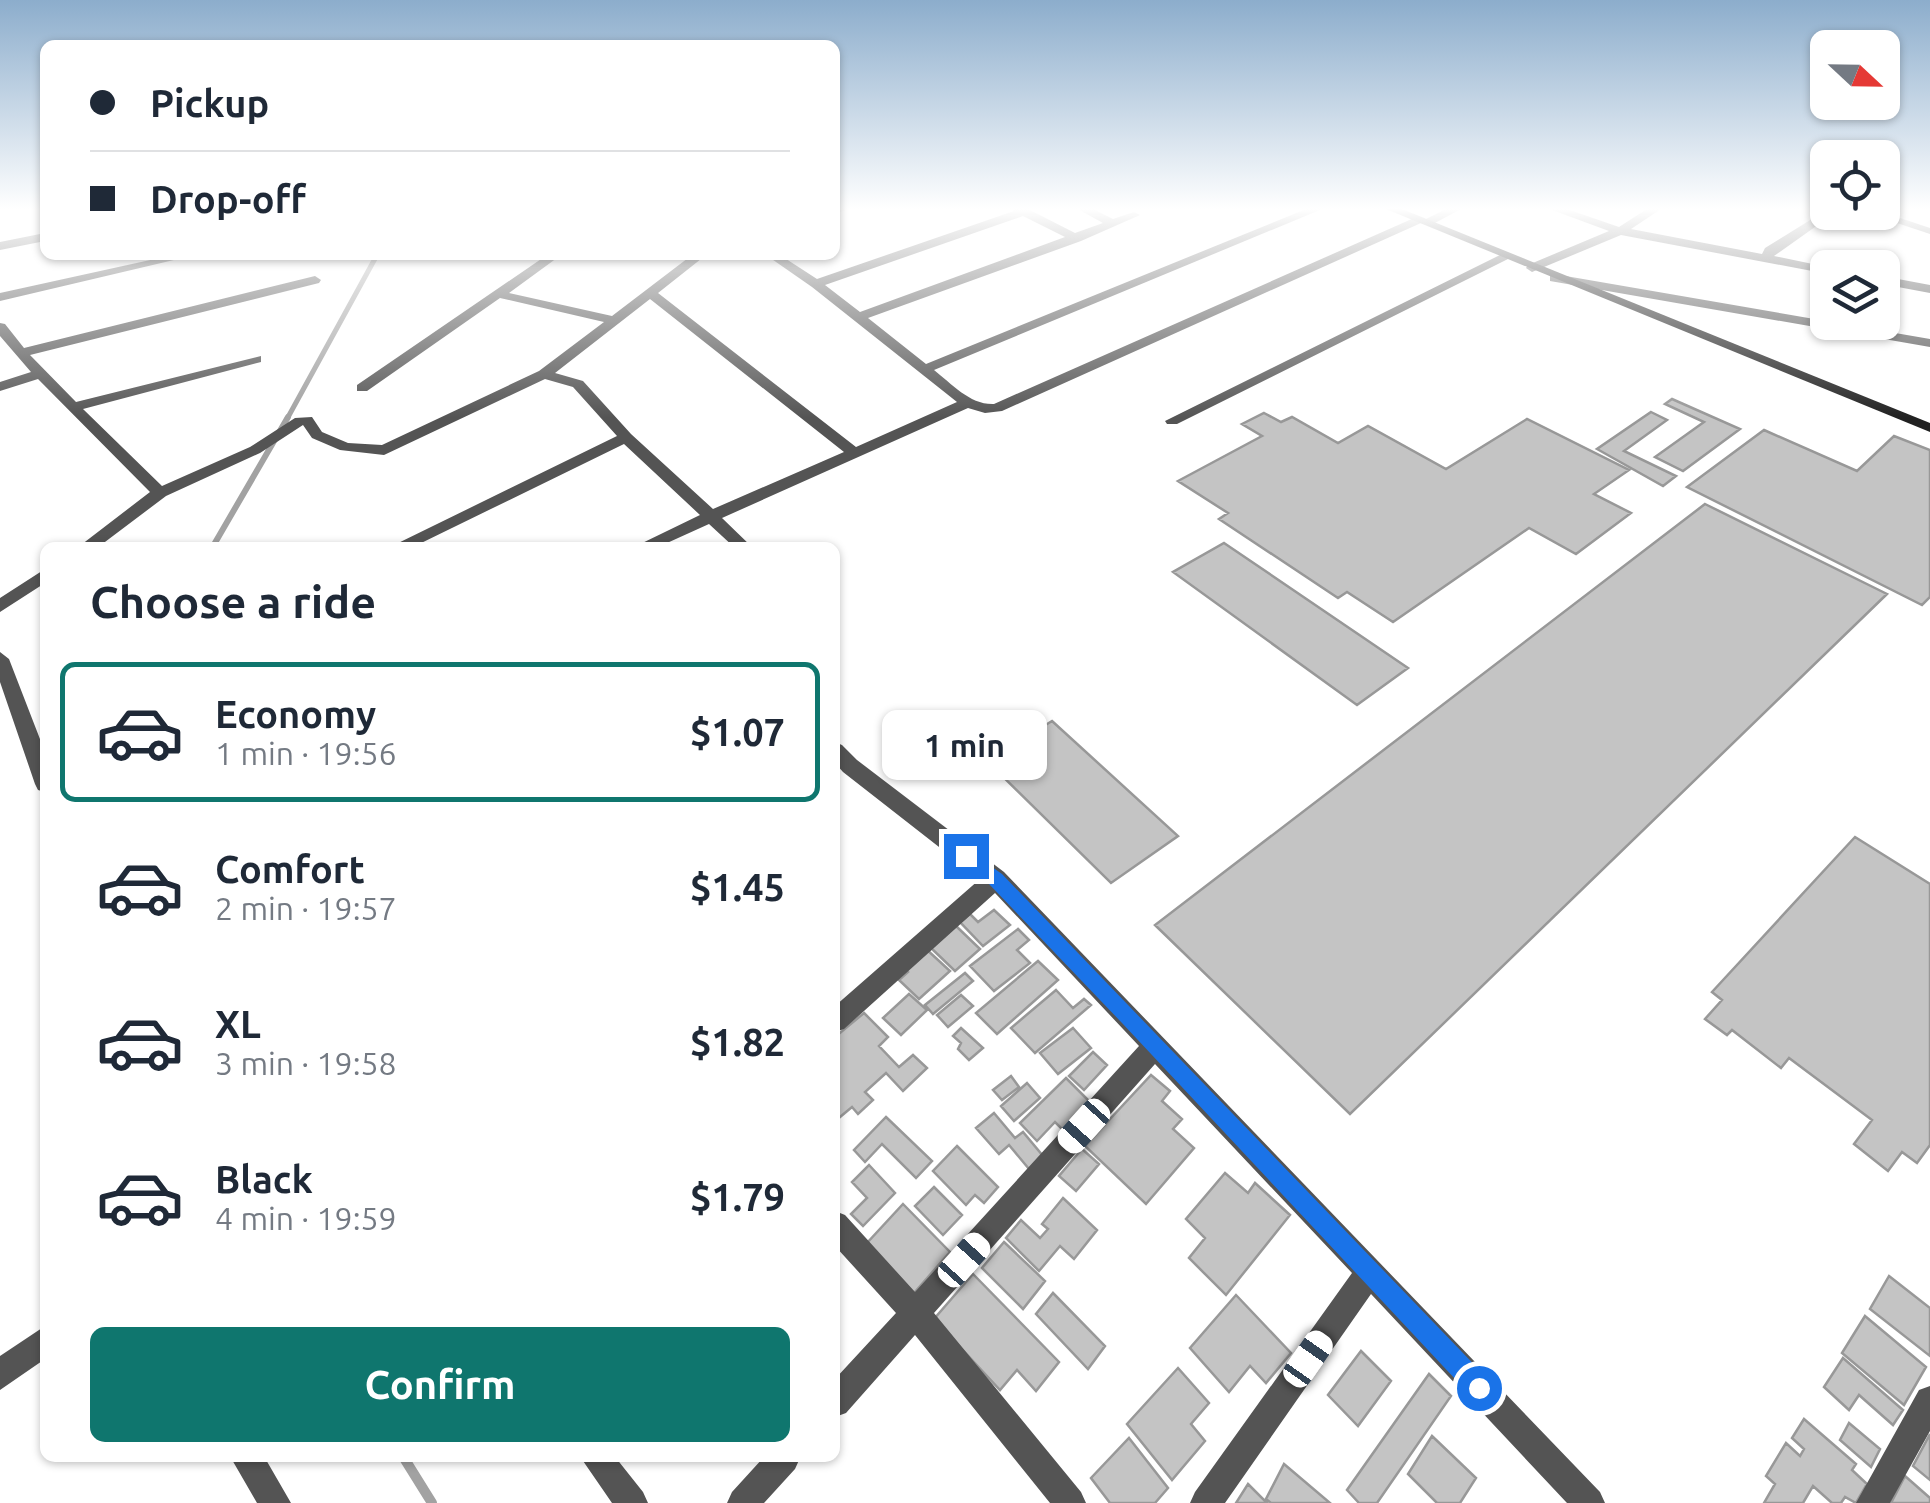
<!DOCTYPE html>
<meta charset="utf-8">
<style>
:root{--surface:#fff;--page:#f6f6f7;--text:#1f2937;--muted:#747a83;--line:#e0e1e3;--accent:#0f766e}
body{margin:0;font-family:Ubuntu,sans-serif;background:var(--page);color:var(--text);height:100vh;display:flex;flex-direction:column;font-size:38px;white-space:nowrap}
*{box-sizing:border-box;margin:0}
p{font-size:32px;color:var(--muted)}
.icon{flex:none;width:55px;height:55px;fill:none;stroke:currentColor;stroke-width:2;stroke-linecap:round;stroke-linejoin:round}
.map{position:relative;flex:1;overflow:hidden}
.side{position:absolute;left:40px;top:542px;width:800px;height:920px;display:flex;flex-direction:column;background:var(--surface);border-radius:15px;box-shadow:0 2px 8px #0004}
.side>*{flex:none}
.banner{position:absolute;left:40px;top:40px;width:800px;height:220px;border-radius:15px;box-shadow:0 2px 8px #0004;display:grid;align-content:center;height:220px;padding:0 50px;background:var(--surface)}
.needle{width:65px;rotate:112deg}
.tools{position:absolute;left:1810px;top:30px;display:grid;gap:20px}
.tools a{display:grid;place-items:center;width:90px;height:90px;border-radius:15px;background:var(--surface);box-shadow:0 2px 8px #0004;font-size:50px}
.end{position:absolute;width:45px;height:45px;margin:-22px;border:12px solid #1a73e8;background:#fff;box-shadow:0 0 0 5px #fff}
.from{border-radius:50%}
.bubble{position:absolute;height:70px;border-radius:15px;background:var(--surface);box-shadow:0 2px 8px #0004;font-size:32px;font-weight:600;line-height:70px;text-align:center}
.car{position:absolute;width:30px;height:60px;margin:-30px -15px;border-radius:12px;box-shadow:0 0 8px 2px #0007;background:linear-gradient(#fff 24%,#345 0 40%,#fff 0 76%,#345 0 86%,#fff 0)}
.banner b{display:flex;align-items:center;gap:35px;height:95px;font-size:38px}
.banner b+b{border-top:2px solid var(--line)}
.banner i{width:25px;height:25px;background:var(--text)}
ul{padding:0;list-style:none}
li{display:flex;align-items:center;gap:30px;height:140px;margin:0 20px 15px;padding:0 30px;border:5px solid transparent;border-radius:15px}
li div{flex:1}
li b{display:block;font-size:38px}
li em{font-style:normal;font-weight:600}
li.active{border-color:var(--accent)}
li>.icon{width:90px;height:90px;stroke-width:1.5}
h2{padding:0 50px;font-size:45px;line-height:120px}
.cta{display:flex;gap:20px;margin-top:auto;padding:20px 50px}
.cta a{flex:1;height:115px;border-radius:15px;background:var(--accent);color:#fff;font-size:40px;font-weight:600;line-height:115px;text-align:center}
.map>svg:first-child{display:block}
</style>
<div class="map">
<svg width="1930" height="1503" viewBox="0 0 1930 1503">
<rect width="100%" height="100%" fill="#fff"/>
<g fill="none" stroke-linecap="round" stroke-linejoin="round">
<path stroke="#a2a2a2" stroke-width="5" d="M287,419L377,255"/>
<path stroke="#a2a2a2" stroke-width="6" d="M212,548L288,417"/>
<path stroke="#a2a2a2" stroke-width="10" d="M404,1458L432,1503"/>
</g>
<path fill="#c4c4c4" stroke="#989898" stroke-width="2.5" d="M1672,399L1740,429L1683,471L1655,457L1704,422L1665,404Z
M1651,412L1667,420L1624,451L1676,476L1663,486L1597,449Z
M1264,413L1281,422L1292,417L1338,443L1368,426L1446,469L1527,419L1629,470L1594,494L1631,513L1576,554L1529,528L1393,622L1347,592L1338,598L1219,519L1228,513L1178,481L1262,436L1242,424Z
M1764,430L1857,471L1894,436L1930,450V597L1922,605L1687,487Z
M1705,504L1887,594L1350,1114L1155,925Z
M1224,543L1408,668L1357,705L1173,572Z
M1052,721L1178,836L1111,883L987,761Z
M1855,837L1930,884V1145L1917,1163L1902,1152L1888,1171L1854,1144L1872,1120L1789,1058L1781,1068L1732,1030L1727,1035L1705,1019L1722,1000L1712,992Z
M994,910L1010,925L983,946L960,922L970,914L978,922Z
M956,926L980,949L955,971L930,947Z
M1018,929L1029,940L1017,950L1030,963L994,991L970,966Z
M925,948L950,971L919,999L899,980L908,972L903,967Z
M1038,961L1058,980L997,1034L976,1013Z
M965,973L973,981L933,1014L925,1005Z
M1056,990L1073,1008L1084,999L1091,1005L1035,1053L1011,1028Z
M909,994L927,1010L901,1035L883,1018Z
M961,995L973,1006L948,1027L937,1015Z
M864,1013L888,1037L879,1046L899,1067L913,1055L927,1068L903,1091L886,1073L865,1092L873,1100L858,1114L852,1107L840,1117L835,1112V1037Z
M961,1028L983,1048L969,1060L958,1049L961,1043L953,1036Z
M1073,1028L1091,1048L1058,1074L1040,1053Z
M1093,1052L1107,1065L1084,1090L1069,1076Z
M1151,1075L1170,1091L1162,1101L1182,1119L1173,1129L1194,1148L1146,1204L1085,1146Z
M1011,1076L1019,1087L1002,1100L993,1090Z
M1066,1078L1091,1103L1063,1130L1055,1122L1037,1141L1020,1123Z
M1027,1083L1040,1098L1014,1121L1001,1106Z
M994,1113L1015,1138L1023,1132L1043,1156L1029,1169L1009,1145L999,1154L976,1128Z
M886,1117L932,1161L916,1178L882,1144L865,1162L854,1150Z
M957,1146L998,1187L984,1203L975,1195L966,1205L933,1171Z
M1082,1149L1099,1164L1076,1191L1059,1176Z
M869,1165L895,1193L863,1226L851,1214L867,1198L852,1182Z
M1225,1173L1248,1193L1255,1183L1290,1215L1226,1295L1189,1258L1205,1238L1186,1219Z
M934,1187L962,1215L943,1235L915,1206Z
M1063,1198L1097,1230L1074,1259L1060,1246L1039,1271L1006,1238L1021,1220L1040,1238L1048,1229L1042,1224Z
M903,1204L950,1252L914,1293L867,1243Z
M1004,1242L1045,1281L1023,1309L982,1268Z
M973,1274L1059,1362L1036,1391L1017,1370L1000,1390L934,1319Z
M1889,1276L1930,1308V1356L1870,1309Z
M1053,1293L1105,1346L1088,1369L1036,1314Z
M1236,1295L1291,1353L1266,1383L1250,1366L1229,1392L1190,1348Z
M1865,1316L1926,1367L1904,1405L1842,1353Z
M1361,1351L1391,1381L1358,1426L1328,1395Z
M1843,1358L1903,1410L1893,1425L1859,1395L1849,1410L1824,1387Z
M1178,1368L1209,1403L1191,1424L1205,1441L1172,1480L1127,1424Z
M1429,1374L1451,1396L1377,1503H1359L1347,1490Z
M1804,1419L1856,1464L1852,1470L1867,1484L1856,1503L1845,1497L1841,1503H1832L1813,1486L1803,1503H1764L1775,1484L1766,1476L1786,1443L1800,1456L1804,1449L1792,1438Z
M1849,1423L1880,1449L1871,1467L1840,1440Z
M1930,1434V1480L1913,1466Z
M1432,1436L1476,1478L1460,1503H1437L1408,1474Z
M1129,1438L1168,1488L1155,1503H1110L1091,1478Z
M1284,1464L1330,1503H1271L1266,1499Z
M1905,1476L1930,1498V1503H1891Z
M1248,1484L1267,1503H1236Z"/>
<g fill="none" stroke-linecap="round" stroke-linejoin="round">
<path fill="#545454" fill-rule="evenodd" d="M835,207H852L835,214Z
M1009,207H1024L1075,233L1103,223L1074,207H1089L1113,219L1134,212L1140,215L1081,241L868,318L926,364L1311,207H1327L934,370C952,384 970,405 994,404L1414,218L1424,220L1450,207H1465L1431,225L1421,223L1002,411L985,413L968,408L722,518L753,548H735L709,524L656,548H632L700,515L624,444L411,548H388L617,436L573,387L545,379L384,455L340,450L312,438L303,425L260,453L166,496L97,548H77L150,492L38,379L0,391V382L31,372L0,336V323L5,324L24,348L315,276L321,280L319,283L30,355L76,402L261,356V362L83,409L162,486L250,447L295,418L312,417L322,432L348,443L382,445L539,371L604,322L500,298L367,391H357V385L547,255H561L509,293L612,316L692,255H706L658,293L856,447L957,402L812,287L766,255H780L817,279L1014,211ZM1023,216L1065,237L860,312L825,285ZM650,299L844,452L713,509L631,434L583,381L555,373Z
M1544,207H1561L1619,227L1650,207H1664L1631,229L1762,254L1765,248L1828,209V212H1836L1774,256L1832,268H1828V274L1621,235L1532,272L1526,268L1528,265L1609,231Z
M1864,212H1882L1930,228V234Z
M45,233V241L0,250V242Z
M1502,254L1512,257L1177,424H1167L1165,421Z
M173,255H195L0,301V293Z
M1554,274L1930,339V347L1550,281V275Z
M1882,276L1930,285V293L1882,284Z
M45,569V583L0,612V598Z
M0,652L9,659L45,752V792L38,790L35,784L0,682Z
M835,742L842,745L857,760L1004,872L1600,1492L1605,1503H1567L1371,1294L1225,1503H1190L1195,1492L1352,1273L1155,1064L934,1313L1081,1492L1086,1503H1050L915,1335L846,1413L835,1417V1379L896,1313L835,1246V1211L845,1215L915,1292L1139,1046L995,893L844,1029L835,1032V1006L980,879L843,772L835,763Z
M45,1326V1359L0,1390V1356Z
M1930,1386V1431L1890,1503H1856L1919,1390Z
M231,1458H265L291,1503H257Z
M581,1458H616L643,1492L648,1503H612Z
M763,1458H800L795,1469L764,1503H727L732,1492Z"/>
<path fill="#212121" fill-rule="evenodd" d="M1381,207H1397L1930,423V432Z"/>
</g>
<linearGradient id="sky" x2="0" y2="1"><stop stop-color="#8cadcc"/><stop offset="0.5" stop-color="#fff"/><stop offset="1" stop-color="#fff" stop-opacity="0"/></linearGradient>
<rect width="1930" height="418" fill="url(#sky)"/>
<path fill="#1a73e8" d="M966,849L1002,874L1488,1379L1491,1388L1488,1396L1479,1400L1471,1396L1122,1023L989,884L960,861L958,856Z"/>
</svg>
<div class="tools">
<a><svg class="needle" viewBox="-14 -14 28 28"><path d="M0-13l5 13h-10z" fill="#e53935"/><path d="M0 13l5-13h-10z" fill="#747a83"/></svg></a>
<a><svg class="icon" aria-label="locate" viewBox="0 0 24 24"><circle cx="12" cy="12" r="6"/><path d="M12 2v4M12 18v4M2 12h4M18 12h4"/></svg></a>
<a><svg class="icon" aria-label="layers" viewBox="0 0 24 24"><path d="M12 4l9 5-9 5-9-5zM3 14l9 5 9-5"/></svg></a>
</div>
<i class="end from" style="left:1479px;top:1388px"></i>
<i class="end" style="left:966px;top:856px"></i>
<div class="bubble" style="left:882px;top:710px;width:165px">1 min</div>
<i class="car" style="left:1084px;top:1126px;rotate:222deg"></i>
<i class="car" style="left:964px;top:1260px;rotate:42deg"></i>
<i class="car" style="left:1308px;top:1359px;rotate:35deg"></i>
<div class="banner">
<b><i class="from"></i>Pickup</b>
<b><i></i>Drop-off</b>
</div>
<section class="side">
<h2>Choose a ride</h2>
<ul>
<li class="active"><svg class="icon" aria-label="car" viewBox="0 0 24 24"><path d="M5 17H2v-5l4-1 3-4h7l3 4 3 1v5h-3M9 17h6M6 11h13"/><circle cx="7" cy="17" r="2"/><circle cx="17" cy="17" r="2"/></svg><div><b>Economy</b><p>1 min · 19:56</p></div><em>$1.07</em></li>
<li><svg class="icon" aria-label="car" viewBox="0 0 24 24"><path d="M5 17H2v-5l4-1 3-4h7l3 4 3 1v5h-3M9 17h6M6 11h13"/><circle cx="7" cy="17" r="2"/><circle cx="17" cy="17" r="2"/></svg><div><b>Comfort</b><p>2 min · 19:57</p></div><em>$1.45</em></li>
<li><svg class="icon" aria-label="car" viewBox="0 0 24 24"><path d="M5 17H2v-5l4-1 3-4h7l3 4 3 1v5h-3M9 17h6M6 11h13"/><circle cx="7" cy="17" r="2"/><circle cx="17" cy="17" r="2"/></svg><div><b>XL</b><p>3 min · 19:58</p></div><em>$1.82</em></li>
<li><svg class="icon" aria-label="car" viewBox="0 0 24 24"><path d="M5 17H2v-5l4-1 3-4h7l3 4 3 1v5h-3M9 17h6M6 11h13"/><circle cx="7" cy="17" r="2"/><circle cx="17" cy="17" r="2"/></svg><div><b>Black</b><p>4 min · 19:59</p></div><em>$1.79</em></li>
</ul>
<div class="cta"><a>Confirm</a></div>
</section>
</div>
